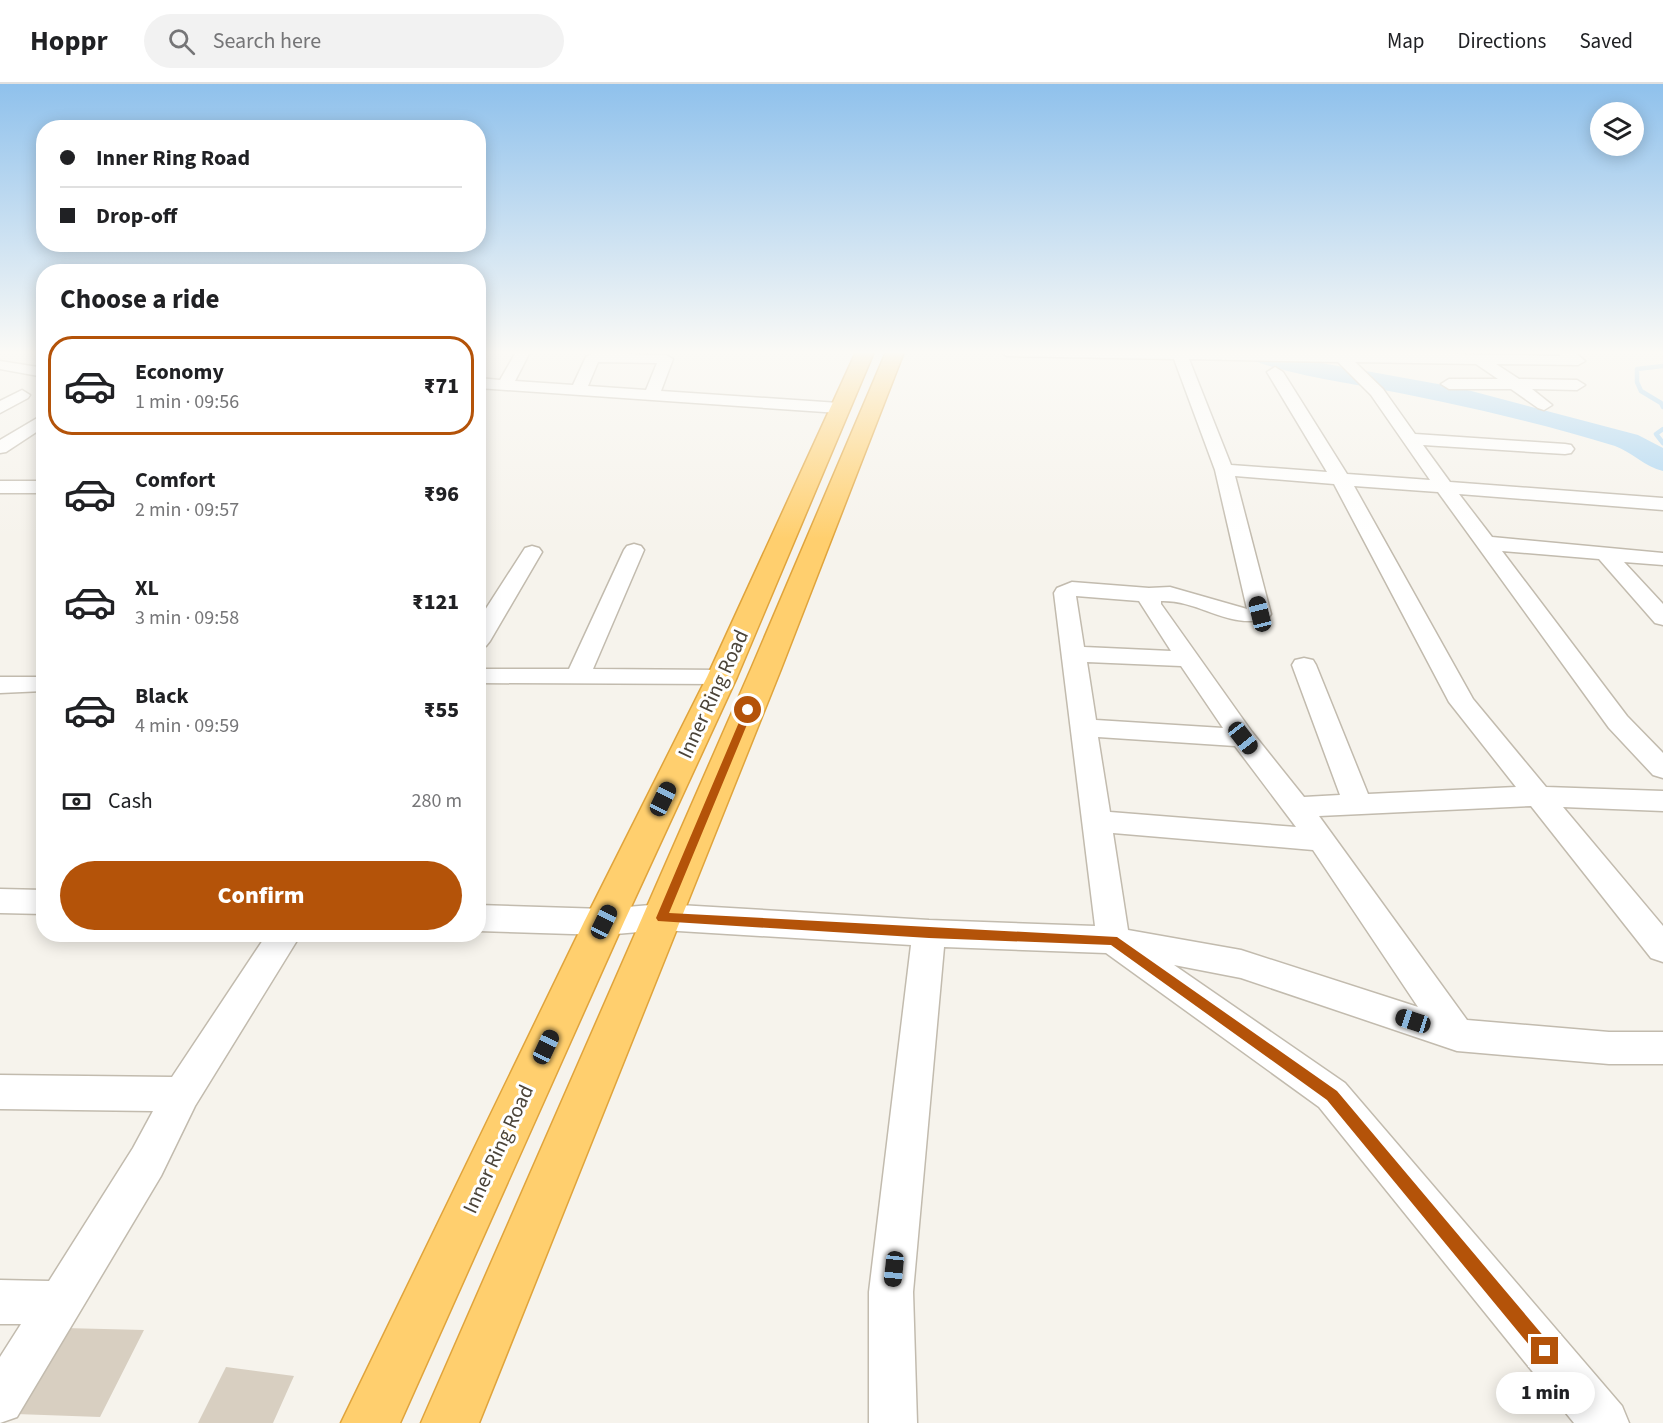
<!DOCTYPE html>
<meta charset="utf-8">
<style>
:root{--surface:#fff;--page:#f2f2f2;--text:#202124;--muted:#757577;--line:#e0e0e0;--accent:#b45309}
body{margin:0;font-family:"Source Sans 3",sans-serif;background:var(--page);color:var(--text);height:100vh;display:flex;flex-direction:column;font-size:22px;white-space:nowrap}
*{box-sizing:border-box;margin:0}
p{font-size:20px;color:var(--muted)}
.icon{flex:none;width:33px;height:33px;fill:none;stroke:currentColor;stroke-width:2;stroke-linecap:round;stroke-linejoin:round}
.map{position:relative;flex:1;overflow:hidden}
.details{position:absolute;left:36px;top:180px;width:450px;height:678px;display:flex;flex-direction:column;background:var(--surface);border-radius:24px;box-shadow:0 3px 15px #0003}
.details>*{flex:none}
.guide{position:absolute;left:36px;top:36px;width:450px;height:132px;border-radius:24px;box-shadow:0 3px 15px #0003;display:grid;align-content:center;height:132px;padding:0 24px;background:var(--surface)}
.controls{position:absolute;left:1590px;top:18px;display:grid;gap:12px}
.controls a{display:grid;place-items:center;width:54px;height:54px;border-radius:50%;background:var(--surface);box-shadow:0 3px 15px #0003;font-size:30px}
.end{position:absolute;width:27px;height:27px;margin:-14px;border:8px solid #b45309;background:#fff;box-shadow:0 0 0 3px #fff}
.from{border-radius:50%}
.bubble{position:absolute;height:42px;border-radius:21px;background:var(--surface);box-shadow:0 3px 15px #0003;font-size:20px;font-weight:800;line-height:42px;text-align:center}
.car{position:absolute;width:18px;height:36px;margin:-18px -9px;border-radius:8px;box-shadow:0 0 4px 2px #0007;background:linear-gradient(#222 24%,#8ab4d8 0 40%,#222 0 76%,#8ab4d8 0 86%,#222 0)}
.guide b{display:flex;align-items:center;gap:21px;height:57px;font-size:22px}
.guide b+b{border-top:2px solid var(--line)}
.guide i{width:15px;height:15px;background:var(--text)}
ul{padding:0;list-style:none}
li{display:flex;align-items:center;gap:18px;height:99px;margin:0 12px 9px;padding:0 12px;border:3px solid transparent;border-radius:24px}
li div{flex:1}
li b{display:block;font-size:22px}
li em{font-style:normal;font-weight:800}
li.current{border-color:var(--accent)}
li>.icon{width:54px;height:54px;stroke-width:1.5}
h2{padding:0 24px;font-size:27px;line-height:72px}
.pay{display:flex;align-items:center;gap:15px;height:66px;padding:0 24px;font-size:22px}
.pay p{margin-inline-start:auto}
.cta{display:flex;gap:12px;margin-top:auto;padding:12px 24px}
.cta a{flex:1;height:69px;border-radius:36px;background:var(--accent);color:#fff;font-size:24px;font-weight:800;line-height:69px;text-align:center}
header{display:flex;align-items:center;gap:36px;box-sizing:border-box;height:84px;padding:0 30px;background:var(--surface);border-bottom:2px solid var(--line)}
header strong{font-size:28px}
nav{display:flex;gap:33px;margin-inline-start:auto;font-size:21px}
.search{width:420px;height:54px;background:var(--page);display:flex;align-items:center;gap:15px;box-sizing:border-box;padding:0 21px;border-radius:33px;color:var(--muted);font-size:22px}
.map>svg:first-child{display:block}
</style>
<header>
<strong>Hoppr</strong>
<div class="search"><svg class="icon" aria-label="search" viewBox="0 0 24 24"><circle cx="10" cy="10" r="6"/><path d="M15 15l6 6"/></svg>Search here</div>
<nav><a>Map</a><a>Directions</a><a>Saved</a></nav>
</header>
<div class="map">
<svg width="1663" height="1339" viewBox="0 0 1663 1339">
<rect width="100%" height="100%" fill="#f6f3ec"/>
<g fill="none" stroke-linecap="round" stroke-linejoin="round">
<path stroke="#a9d4f2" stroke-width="4.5" d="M1663,282L1637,285V298L1641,307L1661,319L1663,323
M1663,345L1656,350L1663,359
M1652,370L1663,368"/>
<path fill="#a9d4f2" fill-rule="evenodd" d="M1240,268H1273L1327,280L1460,304L1638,351L1663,364V387C1645,383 1632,368 1615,362C1530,336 1444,317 1357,301C1335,297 1251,283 1240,268Z"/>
</g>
<path fill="#d8cfc1" d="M64,1244L144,1246L100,1333L16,1330Z
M226,1283L294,1292L273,1339H198Z"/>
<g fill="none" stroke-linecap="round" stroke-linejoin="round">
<g stroke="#c2bbae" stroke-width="3">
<path id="minor" d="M516,268H530L515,297L573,301L586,273L593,269L666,271L673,275L661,307L839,319L847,324L839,329L478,304V294L500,296ZM598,278L657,279L646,306L588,302Z
M1000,268H1345L1561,272L1557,268H1574L1585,277L1578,281L1496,280L1519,295L1577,296L1585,301L1577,306L1532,305L1552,321L1544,326L1538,324L1511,305H1449L1441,300L1449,295H1498L1476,280L1355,278L1383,305L1415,350L1565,360L1571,361L1574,365L1571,369L1565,370L1423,361L1450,398L1663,414V426L1459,410L1492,453L1663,469V481L1624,478L1663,520V541L1655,539L1599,475L1502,467L1627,632L1663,669V694L1653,691L1609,644L1438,408L1354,402L1473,615L1546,703L1663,707V727L1563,723L1663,842V878L1651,874L1531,722L1319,732L1467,936L1609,948H1663V980H1609L1457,967L1241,894L1174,881L1345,999L1622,1322L1629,1339H1574L1319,1023L1106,869L944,863L913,1208L917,1339H869V1208L911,861L662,846L604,851L478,847V821L604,825L662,820L929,836L1095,842L1054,509L1057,504L1072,498L1149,504L1170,503L1247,525L1215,386L1174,275L1007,272ZM1189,275L1338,278L1371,311L1430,396L1347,390L1283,288L1275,283L1267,288L1327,388L1231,381ZM1235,392L1334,400L1449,618L1516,703L1368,710L1316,581L1313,576L1304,574L1295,576L1292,581L1340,711L1304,713L1252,648L1161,520V517C1200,516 1226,545 1268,535L1271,530ZM1076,512L1139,517L1171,567L1084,563ZM1087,578L1181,582L1223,644L1096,636ZM1098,653L1235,662L1296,743L1110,728ZM1113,749L1313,766L1418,923L1241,866L1128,846Z
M0,277L44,284V293L0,285Z
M22,306L30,311L28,314L0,329V317Z
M44,330V343L6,368L0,369V356Z
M0,397H44V409H0Z
M634,460L641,462L644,466L593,585L722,586L731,588L734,593L731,598L722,600L478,599V585H569L624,466L627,462Z
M532,462L539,464L542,468L490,557L486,562L478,564V537L525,464Z
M0,593H44V607L0,609Z
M0,805L44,806V830L0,829Z
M267,850H301L195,1022L161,1092L17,1333L0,1339V1273L21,1240H0V1196L49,1197L133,1064L153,1027L0,1025V991L172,993Z"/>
</g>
<g stroke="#e0a43c" stroke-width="3">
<path id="highway" d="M856,268H874L737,593L624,838L400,1339H341L584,838L707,593Z
M886,268H904L781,585L479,1339H421L751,585Z"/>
</g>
<use href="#minor" fill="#fff" fill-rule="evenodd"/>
<use href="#highway" fill="#ffcf6e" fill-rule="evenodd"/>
</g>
<linearGradient id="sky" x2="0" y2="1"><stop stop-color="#8fc1ec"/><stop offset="0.59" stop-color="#fbfaf6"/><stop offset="1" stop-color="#fbfaf6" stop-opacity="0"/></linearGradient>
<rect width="1663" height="455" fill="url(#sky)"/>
<path fill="#b45309" d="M745,624L753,626L669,829L1117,853L1337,1007L1551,1261L1553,1267L1551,1273L1545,1275L1539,1273L1327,1016L1111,861L929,854L658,837L656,834Z"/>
<g text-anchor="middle" stroke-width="6" stroke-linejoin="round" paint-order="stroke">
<g font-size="21" fill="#4b4439" stroke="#fff">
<text transform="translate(713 610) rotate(-65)" y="7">Inner Ring Road</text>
<text transform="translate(498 1065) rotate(-65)" y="7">Inner Ring Road</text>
</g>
</g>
</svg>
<div class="controls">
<a><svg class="icon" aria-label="layers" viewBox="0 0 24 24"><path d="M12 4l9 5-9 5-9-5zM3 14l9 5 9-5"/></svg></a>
</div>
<i class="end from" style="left:748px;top:626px"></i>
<i class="end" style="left:1545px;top:1267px"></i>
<div class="bubble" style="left:1496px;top:1288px;width:99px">1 min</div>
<i class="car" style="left:1260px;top:530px;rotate:346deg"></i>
<i class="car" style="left:1243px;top:654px;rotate:142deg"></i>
<i class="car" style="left:663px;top:715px;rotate:26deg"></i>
<i class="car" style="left:604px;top:838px;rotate:26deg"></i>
<i class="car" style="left:1413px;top:937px;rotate:288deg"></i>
<i class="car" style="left:546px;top:963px;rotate:25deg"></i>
<i class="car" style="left:894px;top:1185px;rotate:186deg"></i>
<div class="guide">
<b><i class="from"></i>Inner Ring Road</b>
<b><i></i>Drop-off</b>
</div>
<section class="details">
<h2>Choose a ride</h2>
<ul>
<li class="current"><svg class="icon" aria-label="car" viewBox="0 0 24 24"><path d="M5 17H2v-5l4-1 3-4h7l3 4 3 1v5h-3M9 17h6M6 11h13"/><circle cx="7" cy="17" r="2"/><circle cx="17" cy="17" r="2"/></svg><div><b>Economy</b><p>1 min · 09:56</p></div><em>₹71</em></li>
<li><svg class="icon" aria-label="car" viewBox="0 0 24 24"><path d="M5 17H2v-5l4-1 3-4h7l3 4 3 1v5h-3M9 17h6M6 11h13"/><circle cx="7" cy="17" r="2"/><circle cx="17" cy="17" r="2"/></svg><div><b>Comfort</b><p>2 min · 09:57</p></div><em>₹96</em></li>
<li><svg class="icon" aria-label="car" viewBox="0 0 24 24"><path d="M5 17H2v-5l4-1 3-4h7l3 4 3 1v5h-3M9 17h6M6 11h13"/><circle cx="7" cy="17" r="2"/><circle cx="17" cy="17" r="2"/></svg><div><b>XL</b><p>3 min · 09:58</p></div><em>₹121</em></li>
<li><svg class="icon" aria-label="car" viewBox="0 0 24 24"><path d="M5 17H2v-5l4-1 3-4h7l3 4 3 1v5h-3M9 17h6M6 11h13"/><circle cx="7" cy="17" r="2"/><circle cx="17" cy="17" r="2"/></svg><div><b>Black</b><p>4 min · 09:59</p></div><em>₹55</em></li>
</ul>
<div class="pay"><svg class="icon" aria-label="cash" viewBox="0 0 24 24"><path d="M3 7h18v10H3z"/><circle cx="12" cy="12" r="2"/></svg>Cash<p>280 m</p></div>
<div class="cta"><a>Confirm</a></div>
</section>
</div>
